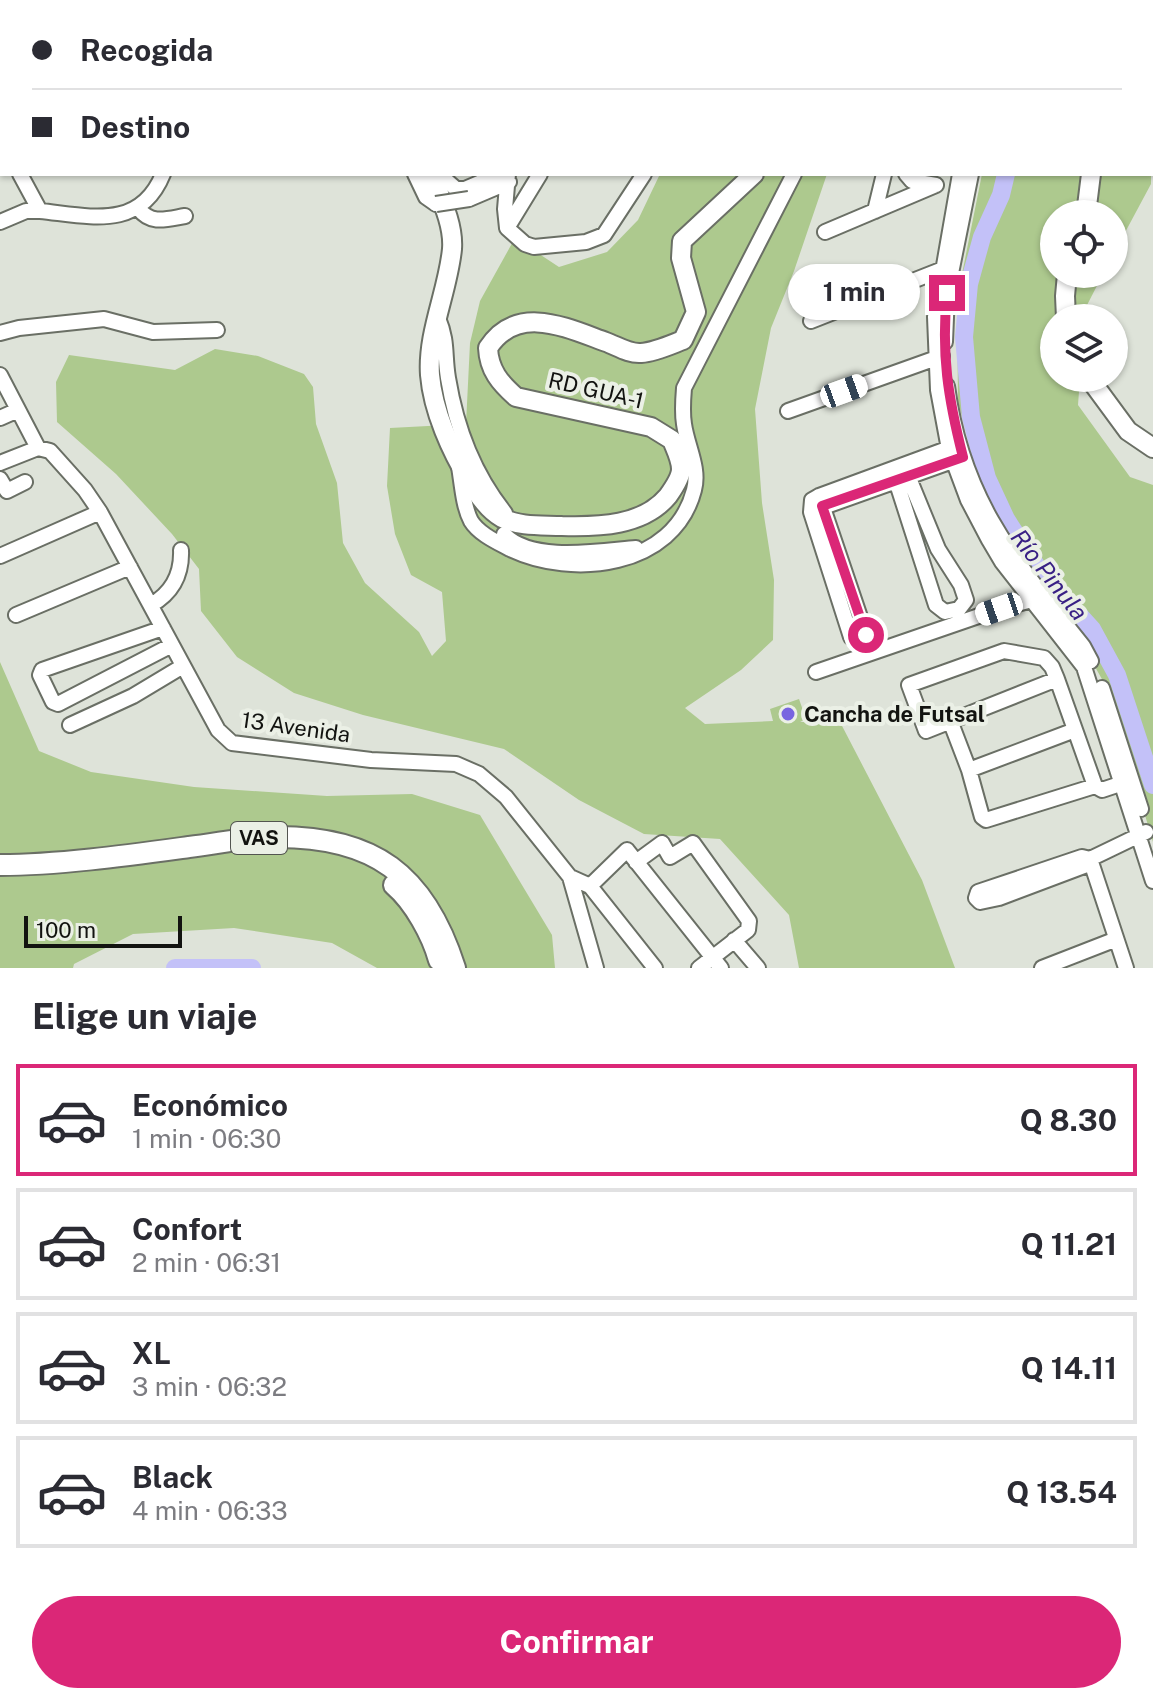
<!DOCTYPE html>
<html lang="es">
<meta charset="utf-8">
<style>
:root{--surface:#fff;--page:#f7f7f7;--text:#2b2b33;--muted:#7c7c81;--line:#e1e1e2;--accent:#db2777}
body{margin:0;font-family:"Public Sans",sans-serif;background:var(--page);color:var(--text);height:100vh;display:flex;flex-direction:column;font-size:30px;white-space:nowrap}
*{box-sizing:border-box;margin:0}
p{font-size:26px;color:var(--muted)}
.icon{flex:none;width:44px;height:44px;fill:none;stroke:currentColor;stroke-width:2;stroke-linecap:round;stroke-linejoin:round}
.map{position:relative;height:968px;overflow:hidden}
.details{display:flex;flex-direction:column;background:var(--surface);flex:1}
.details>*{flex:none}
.guide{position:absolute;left:0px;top:0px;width:1154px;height:176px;box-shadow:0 2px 6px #0004;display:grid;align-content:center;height:176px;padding:0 32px;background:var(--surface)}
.fabs{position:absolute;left:1040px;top:200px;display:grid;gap:16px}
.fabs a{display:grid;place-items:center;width:88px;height:88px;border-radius:50%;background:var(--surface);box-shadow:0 2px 6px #0004;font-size:40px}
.scale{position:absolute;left:24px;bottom:20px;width:158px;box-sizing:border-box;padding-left:8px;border:4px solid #121310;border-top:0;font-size:22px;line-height:28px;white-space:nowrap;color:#121310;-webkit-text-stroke:6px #ebf0e6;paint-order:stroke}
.end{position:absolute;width:36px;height:36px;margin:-18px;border:10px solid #db2777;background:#fff;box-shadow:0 0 0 4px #fff}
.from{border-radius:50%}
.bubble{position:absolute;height:56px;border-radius:28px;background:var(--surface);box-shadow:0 2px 6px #0004;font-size:26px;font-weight:700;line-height:56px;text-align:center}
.car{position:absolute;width:24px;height:48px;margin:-24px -12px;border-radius:10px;box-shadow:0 0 6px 2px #0007;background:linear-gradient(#fff 24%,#345 0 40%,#fff 0 76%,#345 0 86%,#fff 0)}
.guide b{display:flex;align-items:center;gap:28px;height:76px;font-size:30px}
.guide b+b{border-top:2px solid var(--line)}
.guide i{width:20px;height:20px;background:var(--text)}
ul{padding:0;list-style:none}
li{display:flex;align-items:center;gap:24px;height:112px;margin:0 16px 12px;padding:0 16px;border:4px solid var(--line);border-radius:0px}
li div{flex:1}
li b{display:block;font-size:30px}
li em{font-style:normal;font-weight:700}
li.current{border-color:var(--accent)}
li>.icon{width:72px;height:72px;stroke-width:1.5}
h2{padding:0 32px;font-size:36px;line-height:96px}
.button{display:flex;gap:16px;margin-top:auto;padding:16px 32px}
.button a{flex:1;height:92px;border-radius:48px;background:var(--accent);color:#fff;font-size:32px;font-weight:700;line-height:92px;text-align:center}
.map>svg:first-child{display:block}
</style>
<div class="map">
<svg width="1153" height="968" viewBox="0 0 1153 968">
<rect width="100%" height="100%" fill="#dee3d9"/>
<path fill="#adc98e" d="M690,0H878V2H688Z
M660,174H827L794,271L771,328L755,409L762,503L774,580L773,640L741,670L685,708L705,724L773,721L770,709L799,699L806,719L800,722H840L922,880L955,968H799L789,915L720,839L644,834L579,800L504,749L363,715L294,693L237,657L201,611L199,569L172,534L116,474L57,422L56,382L69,355L175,370L215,349L258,356L304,374L313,387L316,424L337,483L343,543L365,583L419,632L432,656L446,641L442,592L411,575L395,534L387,486L390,428L466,424L470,343L480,301L515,238L559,267L607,252L638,220Z
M982,174H1151V184L1114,253V214H1054V274H1103L1085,309L1084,318H1054V378H1080L1078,405L1130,477L1153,485V842L1107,688L1073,628L1032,573L983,493L958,402L957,299Z
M0,662L39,751L91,772L194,787L327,796L412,794L480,815L552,935L555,968H377L332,943L234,928L133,934L74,964L73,968H0Z"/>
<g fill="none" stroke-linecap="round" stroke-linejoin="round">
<path stroke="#c3c1f8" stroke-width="18" d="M1028,0V2
M1006,174L1001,195L982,237L969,284L964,337L971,417L987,478L1006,519L1041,573L1092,629L1117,675L1153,785
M175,968H252"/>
<g stroke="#6a6f65" stroke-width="18">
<path id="minor" d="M532,0L534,2
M591,0L593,2
M963,0L964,2
M935,2L940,0
M998,2L999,0
M415,174L426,197L436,204
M439,174L456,189H465L500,174
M508,174L505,209L507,228L525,244L534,247L586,242L604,235L644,174
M906,174L912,181L936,185
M960,174L935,317L938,390L949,449L968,500L989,540L1002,562L1084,667L1153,881
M469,199L509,182
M139,209C151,225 167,219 185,216
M40,211C89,216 140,231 163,174
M875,211L884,174
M0,222L26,211H40L20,174
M507,228L540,174
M825,232L936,185
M438,318C448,342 444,354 448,378C456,427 473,473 505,513
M811,321L948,267
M0,333L19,328L104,319L153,332L217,330
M945,342L947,293L971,174
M0,375L38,448L50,451L85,490L100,512L218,730L232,743L371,760L456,764L479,774L506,797L570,877L590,886L655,968
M947,386C962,500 1015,561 1083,646L1091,661
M788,411L942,356
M0,418L18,410
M0,463L38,448
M459,467C462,484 463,506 471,521C479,534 497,542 510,549C572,579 674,568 694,490C700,468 687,446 684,424C682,412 683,400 684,388L794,174
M893,471L936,605L945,612L959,609L966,600L961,585L938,549L904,466
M0,479L7,491L25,482
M819,496L866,635L859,642L851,637L811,512L812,500L819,496L955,446
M815,510L961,458
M504,534C531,563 600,551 636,548
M0,556L100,512
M151,605C172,593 182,574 181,550
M16,615L130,567
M163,628L42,670L40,675L53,702L58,704L172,645
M816,672L999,609L1039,598
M1057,679L926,731L909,685L1004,651L1044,658L1052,667L1057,679L1095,786
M1102,688L1141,809
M951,723L969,770
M70,725L133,696L183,666
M1075,730L969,770L982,817L986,820L1095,786L1102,790L1123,783L1128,775
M1090,859L1082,857L978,892L976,898L980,902L999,898L1084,866L1090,859L1146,832
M1090,859L1126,968
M636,862L662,843L670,857L693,843L749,921L748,930L699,968
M570,877L596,968
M590,886L627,850L721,968
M734,940L758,968
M1042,968L1114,940"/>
</g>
<g stroke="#6a6f65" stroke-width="22">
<path id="major" d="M343,0L344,2
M828,2V0
M1118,2L1119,0
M431,174C440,197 454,224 452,249C448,291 427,333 430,375C433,411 451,451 470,482C478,495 488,510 502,518C520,527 542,525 562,526C599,527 643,526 668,496C673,489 681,477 681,469C681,459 675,448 672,440L651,427L516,397C500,383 489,370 488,348C517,303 567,328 606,342C617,346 629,354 641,353C655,352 670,345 683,340L696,312L681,258L682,241L754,174
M1086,214L1091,174
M1066,318L1065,296L1067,274
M1089,378L1128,431L1153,448"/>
</g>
<g stroke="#6a6f65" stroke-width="24">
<path id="highway" d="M0,865C59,865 130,855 189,847C217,844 246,837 274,837C374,836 425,874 455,968
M394,885C414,902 432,935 439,960"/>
</g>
<use href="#minor" stroke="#fff" stroke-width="14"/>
<use href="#major" stroke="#fff" stroke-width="18"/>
<use href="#highway" stroke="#fff" stroke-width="20"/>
<g stroke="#6a6f65" stroke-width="18" stroke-linecap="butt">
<path id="minor-bridge" d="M436,204L469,199"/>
</g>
<use href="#minor-bridge" stroke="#fff" stroke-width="14"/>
</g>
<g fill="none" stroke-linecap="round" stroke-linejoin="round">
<path stroke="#db2777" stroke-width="10" d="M866,635L822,506L963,457C948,398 941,354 947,293"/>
</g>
<circle fill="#7865e0" stroke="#ebf0e6" stroke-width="3" cx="788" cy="714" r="8"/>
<g text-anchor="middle" stroke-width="8" stroke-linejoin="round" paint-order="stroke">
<rect fill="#ebf0e6" stroke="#535550" stroke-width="2" x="231" y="822" width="56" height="32" rx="6"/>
<g font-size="20" font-weight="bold" fill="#121310">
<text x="259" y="845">VAS</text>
</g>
<g font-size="22" fill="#121310" stroke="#ebf0e6">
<text transform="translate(596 390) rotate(13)" y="8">RD GUA-1</text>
<text transform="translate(296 727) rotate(8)" y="8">13 Avenida</text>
</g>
<g font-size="22" font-weight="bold" fill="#121310" stroke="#ebf0e6" text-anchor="start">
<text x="804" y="722">Cancha de Futsal</text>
</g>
<g font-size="24" font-style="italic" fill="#392085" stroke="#ebf0e6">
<text transform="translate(1049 575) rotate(52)" y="8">Río Pinula</text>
</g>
</g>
</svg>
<div class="fabs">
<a><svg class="icon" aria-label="locate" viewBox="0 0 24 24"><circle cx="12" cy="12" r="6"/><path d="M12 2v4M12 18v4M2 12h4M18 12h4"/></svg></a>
<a><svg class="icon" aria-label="layers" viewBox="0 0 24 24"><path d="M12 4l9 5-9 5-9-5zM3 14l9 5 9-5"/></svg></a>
</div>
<div class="scale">100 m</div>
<i class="end from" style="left:866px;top:635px"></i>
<i class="end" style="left:947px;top:293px"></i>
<div class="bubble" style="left:788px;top:264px;width:132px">1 min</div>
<i class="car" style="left:844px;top:391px;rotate:70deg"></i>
<i class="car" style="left:999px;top:609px;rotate:251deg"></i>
<div class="guide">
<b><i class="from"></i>Recogida</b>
<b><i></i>Destino</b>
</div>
</div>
<section class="details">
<h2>Elige un viaje</h2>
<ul>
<li class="current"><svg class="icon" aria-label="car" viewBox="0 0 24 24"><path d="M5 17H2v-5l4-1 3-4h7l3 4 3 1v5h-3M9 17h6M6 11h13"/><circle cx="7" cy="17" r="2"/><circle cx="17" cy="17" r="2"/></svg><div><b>Económico</b><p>1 min · 06:30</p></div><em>Q 8.30</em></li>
<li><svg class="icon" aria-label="car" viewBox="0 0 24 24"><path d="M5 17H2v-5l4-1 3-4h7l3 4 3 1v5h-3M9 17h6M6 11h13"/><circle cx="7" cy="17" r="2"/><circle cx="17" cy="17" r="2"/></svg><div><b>Confort</b><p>2 min · 06:31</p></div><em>Q 11.21</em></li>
<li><svg class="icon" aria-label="car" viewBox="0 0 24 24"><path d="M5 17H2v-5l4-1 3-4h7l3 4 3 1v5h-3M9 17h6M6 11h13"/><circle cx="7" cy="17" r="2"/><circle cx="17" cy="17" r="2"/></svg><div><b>XL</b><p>3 min · 06:32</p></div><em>Q 14.11</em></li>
<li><svg class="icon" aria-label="car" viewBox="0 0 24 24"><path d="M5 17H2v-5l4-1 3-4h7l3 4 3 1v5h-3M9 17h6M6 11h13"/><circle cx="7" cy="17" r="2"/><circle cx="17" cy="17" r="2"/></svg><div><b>Black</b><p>4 min · 06:33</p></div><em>Q 13.54</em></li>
</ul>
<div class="button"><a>Confirmar</a></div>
</section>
